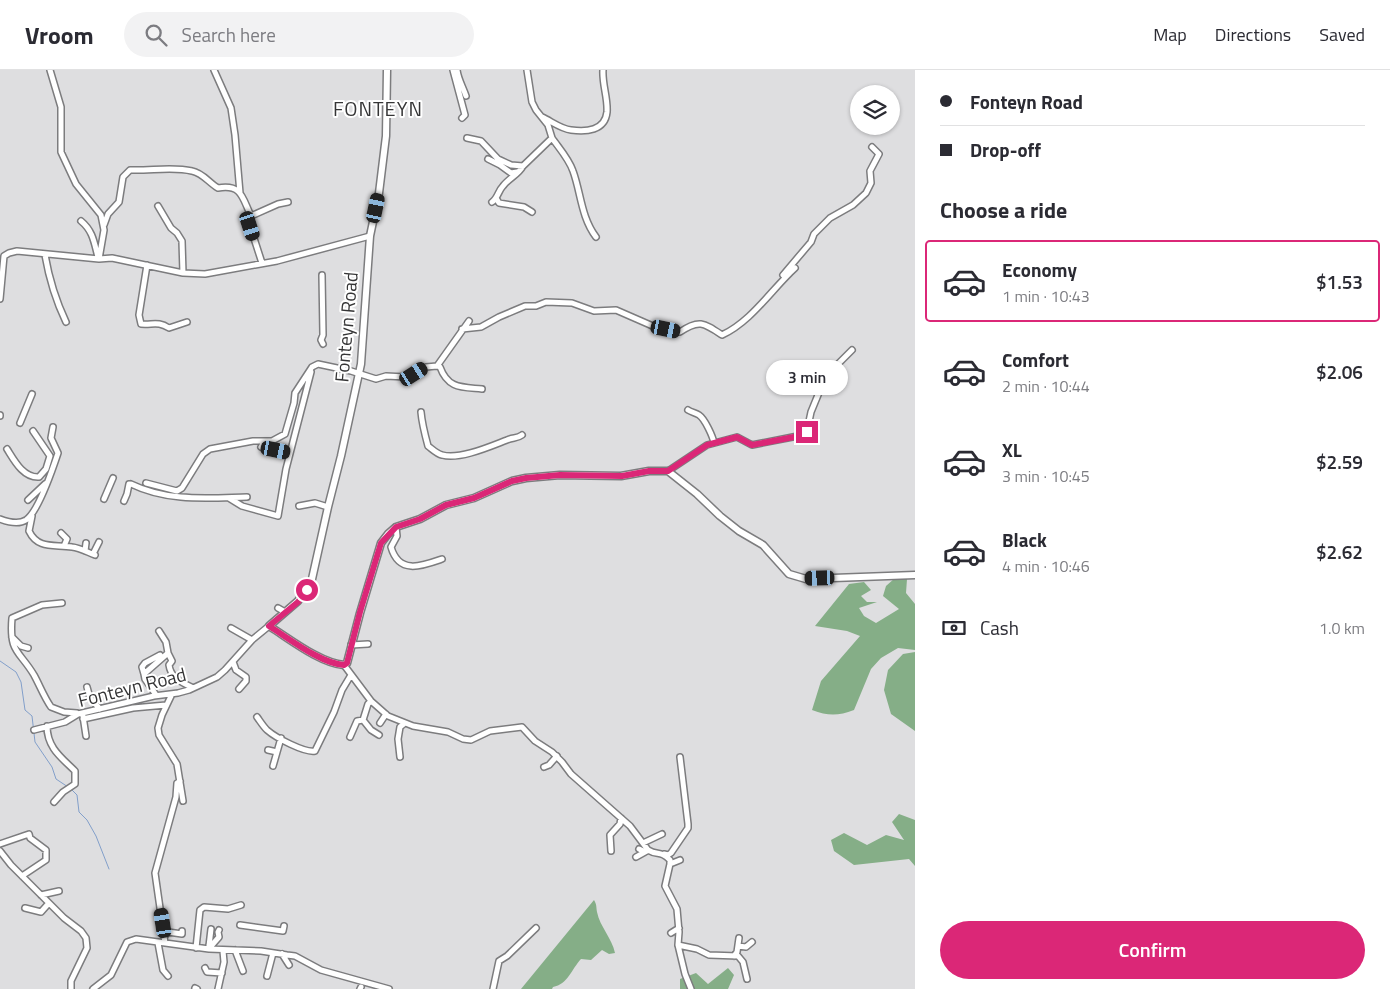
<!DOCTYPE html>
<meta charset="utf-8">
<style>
:root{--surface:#fff;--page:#f2f2f3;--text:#2b2b33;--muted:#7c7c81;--line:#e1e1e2;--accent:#db2777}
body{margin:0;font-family:"Titillium Web",sans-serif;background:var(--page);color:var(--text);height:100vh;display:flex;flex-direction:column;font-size:19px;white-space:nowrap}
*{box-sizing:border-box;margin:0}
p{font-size:16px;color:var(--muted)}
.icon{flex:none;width:28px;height:28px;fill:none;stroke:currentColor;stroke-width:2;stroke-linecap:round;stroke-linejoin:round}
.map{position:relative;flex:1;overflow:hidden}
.drawer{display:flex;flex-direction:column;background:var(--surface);width:475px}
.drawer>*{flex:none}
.banner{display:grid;align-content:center;height:110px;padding:0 25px;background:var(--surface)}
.buttons{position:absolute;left:850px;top:15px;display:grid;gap:10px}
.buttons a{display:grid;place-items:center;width:50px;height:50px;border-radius:50%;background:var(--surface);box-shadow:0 1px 4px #0004;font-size:25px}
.end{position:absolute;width:22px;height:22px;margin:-11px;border:6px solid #db2777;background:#fff;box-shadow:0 0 0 2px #fff}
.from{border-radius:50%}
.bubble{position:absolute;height:35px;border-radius:18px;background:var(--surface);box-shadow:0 1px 4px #0004;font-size:16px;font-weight:600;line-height:35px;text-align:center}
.car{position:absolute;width:15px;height:30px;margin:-15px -8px;border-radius:6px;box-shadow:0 0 4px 1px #0007;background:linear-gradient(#222 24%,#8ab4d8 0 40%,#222 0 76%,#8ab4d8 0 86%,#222 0)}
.banner b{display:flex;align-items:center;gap:18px;height:48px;font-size:19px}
.banner b+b{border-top:1px solid var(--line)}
.banner i{width:12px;height:12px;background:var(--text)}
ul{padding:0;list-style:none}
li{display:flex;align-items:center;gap:15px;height:82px;margin:0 10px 8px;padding:0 15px;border:2px solid transparent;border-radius:5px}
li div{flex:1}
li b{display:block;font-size:19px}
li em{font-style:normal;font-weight:600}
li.selected{border-color:var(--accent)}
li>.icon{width:45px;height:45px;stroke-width:1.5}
h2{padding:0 25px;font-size:22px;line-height:60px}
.pay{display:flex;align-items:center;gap:12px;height:55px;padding:0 25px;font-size:19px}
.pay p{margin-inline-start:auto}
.button{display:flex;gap:10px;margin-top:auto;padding:10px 25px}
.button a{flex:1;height:58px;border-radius:30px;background:var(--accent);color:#fff;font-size:20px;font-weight:600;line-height:58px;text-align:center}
header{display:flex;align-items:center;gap:30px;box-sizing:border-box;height:70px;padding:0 25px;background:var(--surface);border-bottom:1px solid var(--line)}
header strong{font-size:24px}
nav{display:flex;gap:28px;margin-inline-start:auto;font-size:18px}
.search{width:350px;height:45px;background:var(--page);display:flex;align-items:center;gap:12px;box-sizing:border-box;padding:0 18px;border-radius:28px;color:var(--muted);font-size:19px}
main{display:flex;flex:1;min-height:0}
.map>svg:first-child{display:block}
</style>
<header>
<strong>Vroom</strong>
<div class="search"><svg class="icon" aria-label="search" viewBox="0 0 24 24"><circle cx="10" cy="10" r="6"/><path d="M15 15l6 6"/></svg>Search here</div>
<nav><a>Map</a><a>Directions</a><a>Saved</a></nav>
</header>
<main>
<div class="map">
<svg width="915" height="919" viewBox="0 0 915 919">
<rect width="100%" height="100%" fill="#dedee0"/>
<path fill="#85ae87" d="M895,508L907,509L906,523L915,534V580L898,578L881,588L871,599L854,640C838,646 828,646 812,640L821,611L860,566L847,561L815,556L849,514L864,512L871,520L861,526L867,532H877L859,538L864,546L876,553L899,539L883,526L886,516Z
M915,582V661L891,644L884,620L888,600L903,584Z
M899,744L915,750V796L909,789L854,795L834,781L831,770L844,763L867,775L886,765L904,770L892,752Z
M594,830C597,835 596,836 597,842C600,857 612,868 615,883L609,884L602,880L591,890L581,889C571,900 568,914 553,917L552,919H521Z
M728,898L734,905L728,919H680V909L696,903L708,914Z"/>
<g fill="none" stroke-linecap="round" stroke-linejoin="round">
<path stroke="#829fca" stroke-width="1" d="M0,591L16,602L21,612L25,640L32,646L35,672L52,697L56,709L68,717
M71,719L77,725L79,742L87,750L96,766L109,799"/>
<g stroke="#7c7c7e" stroke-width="8">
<path id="minor" d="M50,0L61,37V82L76,114L101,145L104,160L99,189
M214,0L231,38L235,65L240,123
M453,0L465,45L462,48
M457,0C458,9 463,17 466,26
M542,47C551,51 561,59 571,60C586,62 605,61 607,42C608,28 602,14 603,0
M467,68L481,71L498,89L511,95L523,96
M552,68C559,78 569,89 573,101C581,123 581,147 596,167
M488,89L500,95L511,103L517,102
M496,128L499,133L524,137L532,142
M492,132C498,128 498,121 503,116C509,108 518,105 523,96L552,68L548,55L536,40L532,32L527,0
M158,136L171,158L177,163L182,171L183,203
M81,151C93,161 94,172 98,187
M104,155L108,144L119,132L123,107L130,100C151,101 172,96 192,101C203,103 209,113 218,118C242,114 242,127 251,146
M45,185C49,208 56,231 66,252
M262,193L250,156L251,146L278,134L288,132
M147,195L139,245L141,254C153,255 158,251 169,258L187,252
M322,205L323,265L321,270L323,274
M783,205L811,172L814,164L830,148L853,135L866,123L871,113L870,101L879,84L872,77
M0,229L4,186L9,183L17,181L99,189L112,188L183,203L205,204L277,191L370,166
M462,259L481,257L499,247L525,236H536L546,232L572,233L594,241L616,240L655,257L680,262C699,249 704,253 722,265C751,252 772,219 795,198
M437,296L469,251
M688,340C691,342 696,343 699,345C705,349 713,367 714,373
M421,342C422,354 425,365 428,376C432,379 437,384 442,385C460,390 491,376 507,370C513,367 517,369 522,365
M0,346V345
M20,353L32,324
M264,372L261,377L290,383
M7,379C14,390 23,408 39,407L46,399L50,386L33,361
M668,401L707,375L737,367L752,375L803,365L807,361L811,342L820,320L828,304L852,280
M146,413L177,421L182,418L203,384L210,379L253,371H272L285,364L294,333L295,323L312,297L318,294L351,301L376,309L386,306L406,307L426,297L437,296L440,297C448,319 462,317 482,319
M131,414C168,432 207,428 247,427
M229,428L242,436L278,446L286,399L311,302
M104,429L113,408
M28,430L45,414
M124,431L127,424L129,414
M299,436L315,433L328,437
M32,446L29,461C38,480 55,474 72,477C80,478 87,482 95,485
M0,449C8,452 18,455 26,450C38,442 53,398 58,383L51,368L53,357
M396,457L397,466L391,477C399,505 422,496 442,489
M61,463L67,469L64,476
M85,481L86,473
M93,484L99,472
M62,533L42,535L12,548C9,583 19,580 34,605C40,616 44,627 51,637L64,642L77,643
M278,538L285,542
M231,558L252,570
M12,567L21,576L28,578
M351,575L368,574
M168,583L172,591L169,595C171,609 182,612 193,618
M233,592L236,600L246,607V611L239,619
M344,595L371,631L388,646L413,656L448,662L463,669L471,670L490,661L522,657L535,671L552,682L562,692L571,704L630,756L648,780C658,786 660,780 670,790V794L665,816L677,839L679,862L678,875L685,904L691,919
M144,604L142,597L145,593L160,585
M87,617L90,628L100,639
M172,624L162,645L158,658L159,665L177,694L183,731
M156,625L145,609L144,604L168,583L166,572L159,561
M371,631L368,634L363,650L371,660L379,665
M83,646L86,666
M257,647C260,651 263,656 267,660C276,668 305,683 315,681L334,642L342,620L351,605
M83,649L133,638L166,635
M380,653L386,644
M47,656C47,678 62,688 75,701V714L63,722L54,732
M34,660L65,652L78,644L154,626L178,623L189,620L217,607L225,600L252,570L269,556
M350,667L357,651L363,650
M268,680L277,682
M400,687L398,669L400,657L405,653
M273,696L281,668
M544,697L549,695L557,686
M643,773L662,764
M0,774L29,764L30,768L46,780V790L22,806
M639,779L645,782L647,781
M0,781L11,795L64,848L81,861L86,868L87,878L71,911V919
M611,781L610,765L620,754L621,748
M664,784L668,785L671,783L688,758V754L680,687
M636,787L645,782
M670,794L680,790
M41,825L59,821
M25,838L41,842L49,833
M240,855L283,861L284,856
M671,863L679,858
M164,867L168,862L182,864V861
M158,873L163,900L168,906
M165,873L155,803L176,727L177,713L180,711
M209,875H212L219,867L218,862L219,860
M678,875L697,879L709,885L738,886L743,892L747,909
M209,876L211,859
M738,876L746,877L752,872
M196,878L200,840L204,837L228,839L241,835
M235,880L243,901
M282,884L289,895
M734,886L737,882L739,868
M205,898L207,902L222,903
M267,906L273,883
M195,918L197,919
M93,919L111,905L127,872L136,869L209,879L261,881L287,885L295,886L321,900L389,919
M218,919L224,892L223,881
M360,919L361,917
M493,919L499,891L507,886L536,858"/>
</g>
<g stroke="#7c7c7e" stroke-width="9">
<path id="tertiary" d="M387,0L386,66L379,123L370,166L361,294L341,386L328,437L312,509L298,531L269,556C290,569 320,593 344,595L347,593L360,543L381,473L388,464L396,457L420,449L446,435L474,428L512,411L526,408L560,405L621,406L649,401H668L697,424L720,446L739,461L763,475L789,504L806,509L915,505"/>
</g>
<use href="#minor" stroke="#fff" stroke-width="5"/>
<use href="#tertiary" stroke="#fff" stroke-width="6"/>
</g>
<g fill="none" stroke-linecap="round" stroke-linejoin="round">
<path stroke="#db2777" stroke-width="6" d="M307,520L298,532L269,556C290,569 320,593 344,595L347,593L360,542L381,473L396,457L420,449L446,435L474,428L512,411L526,408L560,405L622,406L649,401H668L707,375L737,367L752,375L799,366L807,362"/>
</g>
<g text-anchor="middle" stroke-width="4" stroke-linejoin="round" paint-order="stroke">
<g font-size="19" fill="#353536" stroke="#fff">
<text transform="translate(346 257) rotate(-85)" y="7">Fonteyn Road</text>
<text transform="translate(132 617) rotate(-14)" y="7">Fonteyn Road</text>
</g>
<g font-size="20" letter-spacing="1" fill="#353536" stroke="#fff">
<text x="378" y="46">FONTEYN</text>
</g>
</g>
</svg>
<div class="buttons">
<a><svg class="icon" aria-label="layers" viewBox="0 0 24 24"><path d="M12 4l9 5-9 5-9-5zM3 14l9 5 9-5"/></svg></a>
</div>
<i class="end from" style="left:307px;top:520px"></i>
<i class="end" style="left:807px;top:362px"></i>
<div class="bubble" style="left:766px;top:290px;width:82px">3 min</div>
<i class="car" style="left:376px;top:138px;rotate:12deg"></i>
<i class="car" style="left:250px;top:156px;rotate:162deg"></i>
<i class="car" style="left:666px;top:259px;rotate:102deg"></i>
<i class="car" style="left:414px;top:304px;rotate:58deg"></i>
<i class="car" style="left:276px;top:380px;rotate:102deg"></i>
<i class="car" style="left:820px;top:508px;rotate:268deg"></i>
<i class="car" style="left:163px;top:853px;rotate:351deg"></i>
</div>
<section class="drawer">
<div class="banner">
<b><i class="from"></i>Fonteyn Road</b>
<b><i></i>Drop-off</b>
</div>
<h2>Choose a ride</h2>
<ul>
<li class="selected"><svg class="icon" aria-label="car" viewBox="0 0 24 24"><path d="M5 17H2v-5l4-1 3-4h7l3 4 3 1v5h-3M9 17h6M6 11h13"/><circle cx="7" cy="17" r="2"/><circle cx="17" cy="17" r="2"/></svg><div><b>Economy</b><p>1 min · 10:43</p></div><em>$1.53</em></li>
<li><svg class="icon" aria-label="car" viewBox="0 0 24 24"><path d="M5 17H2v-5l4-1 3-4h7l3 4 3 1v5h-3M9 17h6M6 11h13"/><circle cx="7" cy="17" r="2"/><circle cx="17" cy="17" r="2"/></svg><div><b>Comfort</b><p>2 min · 10:44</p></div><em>$2.06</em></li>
<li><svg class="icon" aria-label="car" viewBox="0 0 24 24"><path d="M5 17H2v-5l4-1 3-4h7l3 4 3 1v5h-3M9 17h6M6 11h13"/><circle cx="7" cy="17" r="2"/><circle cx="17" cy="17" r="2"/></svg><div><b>XL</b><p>3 min · 10:45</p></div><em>$2.59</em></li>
<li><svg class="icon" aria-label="car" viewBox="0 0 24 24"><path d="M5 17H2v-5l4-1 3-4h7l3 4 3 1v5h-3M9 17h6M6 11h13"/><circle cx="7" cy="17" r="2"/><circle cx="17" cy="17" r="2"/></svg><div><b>Black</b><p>4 min · 10:46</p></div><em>$2.62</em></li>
</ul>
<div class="pay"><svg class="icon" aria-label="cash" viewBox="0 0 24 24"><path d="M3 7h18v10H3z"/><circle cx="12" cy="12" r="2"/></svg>Cash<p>1.0 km</p></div>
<div class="button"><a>Confirm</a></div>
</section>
</main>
